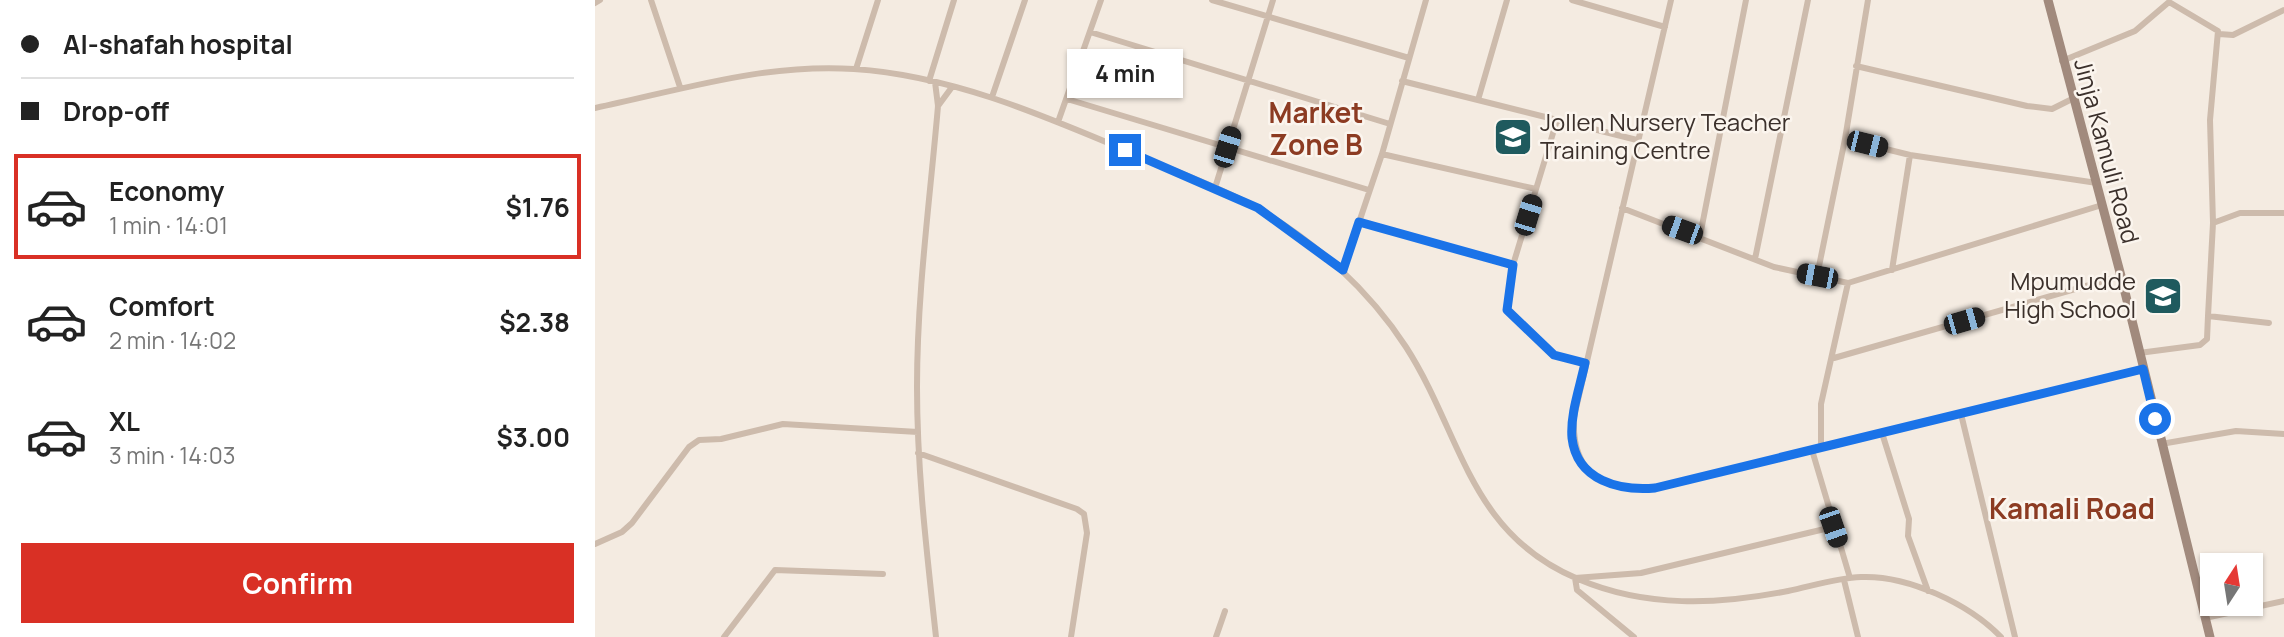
<!DOCTYPE html>
<meta charset="utf-8">
<style>
:root{--surface:#fff;--page:#f6f6f6;--text:#222;--muted:#767676;--line:#e0e0e0;--accent:#d93025}
body{margin:0;font-family:Manrope,sans-serif;background:var(--page);color:var(--text);height:100vh;display:flex;flex-direction:column;font-size:26px;white-space:nowrap}
*{box-sizing:border-box;margin:0}
p{font-size:23px;color:var(--muted)}
.icon{flex:none;width:38px;height:38px;fill:none;stroke:currentColor;stroke-width:2;stroke-linecap:round;stroke-linejoin:round}
.map{position:relative;flex:1;overflow:hidden}
.panel{display:flex;flex-direction:column;background:var(--surface);width:595px}
.panel>*{flex:none}
.hud{display:grid;align-content:center;height:154px;padding:0 21px;background:var(--surface)}
.needle{width:46px;rotate:12deg}
.controls{position:absolute;left:1605px;top:553px;display:grid;gap:14px}
.controls a{display:grid;place-items:center;width:63px;height:63px;border-radius:0px;background:var(--surface);box-shadow:0 2px 5px #0004;font-size:35px}
.end{position:absolute;width:32px;height:32px;margin:-16px;border:9px solid #1a73e8;background:#fff;box-shadow:0 0 0 4px #fff}
.from{border-radius:50%}
.bubble{position:absolute;height:49px;border-radius:0px;background:var(--surface);box-shadow:0 2px 5px #0004;font-size:23px;font-weight:700;line-height:49px;text-align:center}
.car{position:absolute;width:21px;height:42px;margin:-21px -10px;border-radius:9px;box-shadow:0 0 5px 2px #0007;background:linear-gradient(#222 24%,#8ab4d8 0 40%,#222 0 76%,#8ab4d8 0 86%,#222 0)}
.hud b{display:flex;align-items:center;gap:24px;height:66px;font-size:26px}
.hud b+b{border-top:2px solid var(--line)}
.hud i{width:18px;height:18px;background:var(--text)}
ul{padding:0;list-style:none}
li{display:flex;align-items:center;gap:21px;height:105px;margin:0 14px 10px;padding:0 7px;border:4px solid transparent;border-radius:0px}
li div{flex:1}
li b{display:block;font-size:26px}
li em{font-style:normal;font-weight:700}
li.on{border-color:var(--accent)}
li>.icon{width:63px;height:63px;stroke-width:1.5}
.cta{display:flex;gap:14px;margin-top:auto;padding:14px 21px}
.cta a{flex:1;height:80px;border-radius:0px;background:var(--accent);color:#fff;font-size:28px;font-weight:700;line-height:80px;text-align:center}
main{display:flex;flex:1;min-height:0}
.map>svg:first-child{display:block}
</style>
<main>
<section class="panel">
<div class="hud">
<b><i class="from"></i>Al-shafah hospital</b>
<b><i></i>Drop-off</b>
</div>
<ul>
<li class="on"><svg class="icon" aria-label="car" viewBox="0 0 24 24"><path d="M5 17H2v-5l4-1 3-4h7l3 4 3 1v5h-3M9 17h6M6 11h13"/><circle cx="7" cy="17" r="2"/><circle cx="17" cy="17" r="2"/></svg><div><b>Economy</b><p>1 min · 14:01</p></div><em>$1.76</em></li>
<li><svg class="icon" aria-label="car" viewBox="0 0 24 24"><path d="M5 17H2v-5l4-1 3-4h7l3 4 3 1v5h-3M9 17h6M6 11h13"/><circle cx="7" cy="17" r="2"/><circle cx="17" cy="17" r="2"/></svg><div><b>Comfort</b><p>2 min · 14:02</p></div><em>$2.38</em></li>
<li><svg class="icon" aria-label="car" viewBox="0 0 24 24"><path d="M5 17H2v-5l4-1 3-4h7l3 4 3 1v5h-3M9 17h6M6 11h13"/><circle cx="7" cy="17" r="2"/><circle cx="17" cy="17" r="2"/></svg><div><b>XL</b><p>3 min · 14:03</p></div><em>$3.00</em></li>
</ul>
<div class="cta"><a>Confirm</a></div>
</section>
<div class="map">
<svg width="1689" height="637" viewBox="0 0 1689 637">
<rect width="100%" height="100%" fill="#f4ebe1"/>
<g fill="none" stroke-linecap="round" stroke-linejoin="round">
<path stroke="#cdbbac" stroke-width="6" d="M56,0L85,87
M617,0L814,58
M977,0L1070,27
M1076,0L979,417C976,473 1008,493 1060,488L1548,369
M0,3L5,0
M495,32L795,124
M1624,34L1638,35L1689,10
M1467,61L1540,31L1574,2L1623,31L1615,120L1618,223
M1261,66L1432,106L1457,109L1477,99
M261,69L283,0
M334,81L359,0
M807,81L1042,140
M340,82L343,106C335,199 322,293 322,387C322,471 332,554 341,637
M397,97L430,0
M472,99L774,190
M883,100L912,0
M343,106L357,87
M0,108C86,90 170,63 259,69C362,76 456,119 549,158C586,174 627,188 662,208C721,242 774,290 811,347C867,434 873,533 983,579C1051,608 1122,605 1193,591C1217,586 1242,578 1266,577C1313,575 1374,604 1406,637
M962,120L918,265L912,310L959,355L990,364
M463,122L506,0
M1250,139L1315,155L1502,183
M787,154L941,189
M620,188L678,0
M1027,208L1179,267L1253,283L1507,205
M764,222L918,265
M1105,236L1151,0
M1160,259L1213,0
M748,270L787,154L831,0
M1297,270L1315,155
M1222,276L1250,139L1273,0
M1613,316L1618,223L1645,213H1689
M1544,353L1605,345L1612,339L1613,316L1674,323
M1239,358L1526,276
M1366,414L1420,637
M1287,433L1314,519L1313,536L1333,591
M1566,444L1641,431L1689,434
M1226,448V404L1253,283
M1217,450L1255,578
M323,453L482,509L489,514L492,533L476,637
M0,544L27,532L37,523L94,447L104,440L126,439L188,424L323,432
M1249,580L1263,637
M1610,618L1689,601
M129,637L180,570L288,574
M621,637L630,611
M1039,637L982,590L980,578L1046,573L1238,527"/>
<path stroke="#a18a7d" stroke-width="9" d="M1453,0L1526,276L1615,637"/>
</g>
<g fill="none" stroke-linecap="round" stroke-linejoin="round">
<path stroke="#1a73e8" stroke-width="9" d="M530,150L663,208L748,270L764,222L918,265L912,310L959,355L990,363C985,387 975,414 977,438C982,481 1025,491 1060,488L1548,369L1560,419"/>
</g>
<defs>
<g id="school-square" transform="scale(2.0125)"><rect x="-9" y="-9" width="18" height="18" rx="4" fill="#1f5a5e" stroke="#fbf5ee"/><path d="M0-5L7-2L0 1L-7-2ZM-4 1L0 2.5L4 1V4Q0 6-4 4Z" fill="#fff"/></g>
</defs>
<g fill-rule="evenodd">
<use href="#school-square" x="918" y="137"/>
<use href="#school-square" x="1568" y="296"/>
</g>
<g text-anchor="middle" stroke-width="5" stroke-linejoin="round" paint-order="stroke">
<g font-size="24" fill="#3b302b" stroke="#fbf5ee" text-anchor="start">
<text x="945" y="131">Jollen Nursery Teacher<tspan x="945" dy="28">Training Centre</tspan></text>
<text x="1541" y="290" text-anchor="end">Mpumudde<tspan x="1541" dy="28">High School</tspan></text>
</g>
<g font-size="24" fill="#3b302b" stroke="#fbf5ee">
<text transform="translate(1511 151) rotate(75)" y="8">Jinja Kamuli Road</text>
</g>
<g font-size="28" font-weight="bold" fill="#8c3b22" stroke="#fbf5ee">
<text x="721" y="123">Market<tspan x="721" dy="32">Zone B</tspan></text>
<text x="1477" y="519">Kamali Road</text>
</g>
</g>
</svg>
<div class="controls">
<a><svg class="needle" viewBox="-14 -14 28 28"><path d="M0-13l5 13h-10z" fill="#e53935"/><path d="M0 13l5-13h-10z" fill="#767676"/></svg></a>
</div>
<i class="end from" style="left:1560px;top:419px"></i>
<i class="end" style="left:530px;top:150px"></i>
<div class="bubble" style="left:472px;top:49px;width:116px">4 min</div>
<i class="car" style="left:1272px;top:144px;rotate:104deg"></i>
<i class="car" style="left:632px;top:147px;rotate:17deg"></i>
<i class="car" style="left:933px;top:215px;rotate:17deg"></i>
<i class="car" style="left:1087px;top:230px;rotate:290deg"></i>
<i class="car" style="left:1222px;top:276px;rotate:281deg"></i>
<i class="car" style="left:1369px;top:321px;rotate:74deg"></i>
<i class="car" style="left:1238px;top:527px;rotate:161deg"></i>
</div>
</main>
